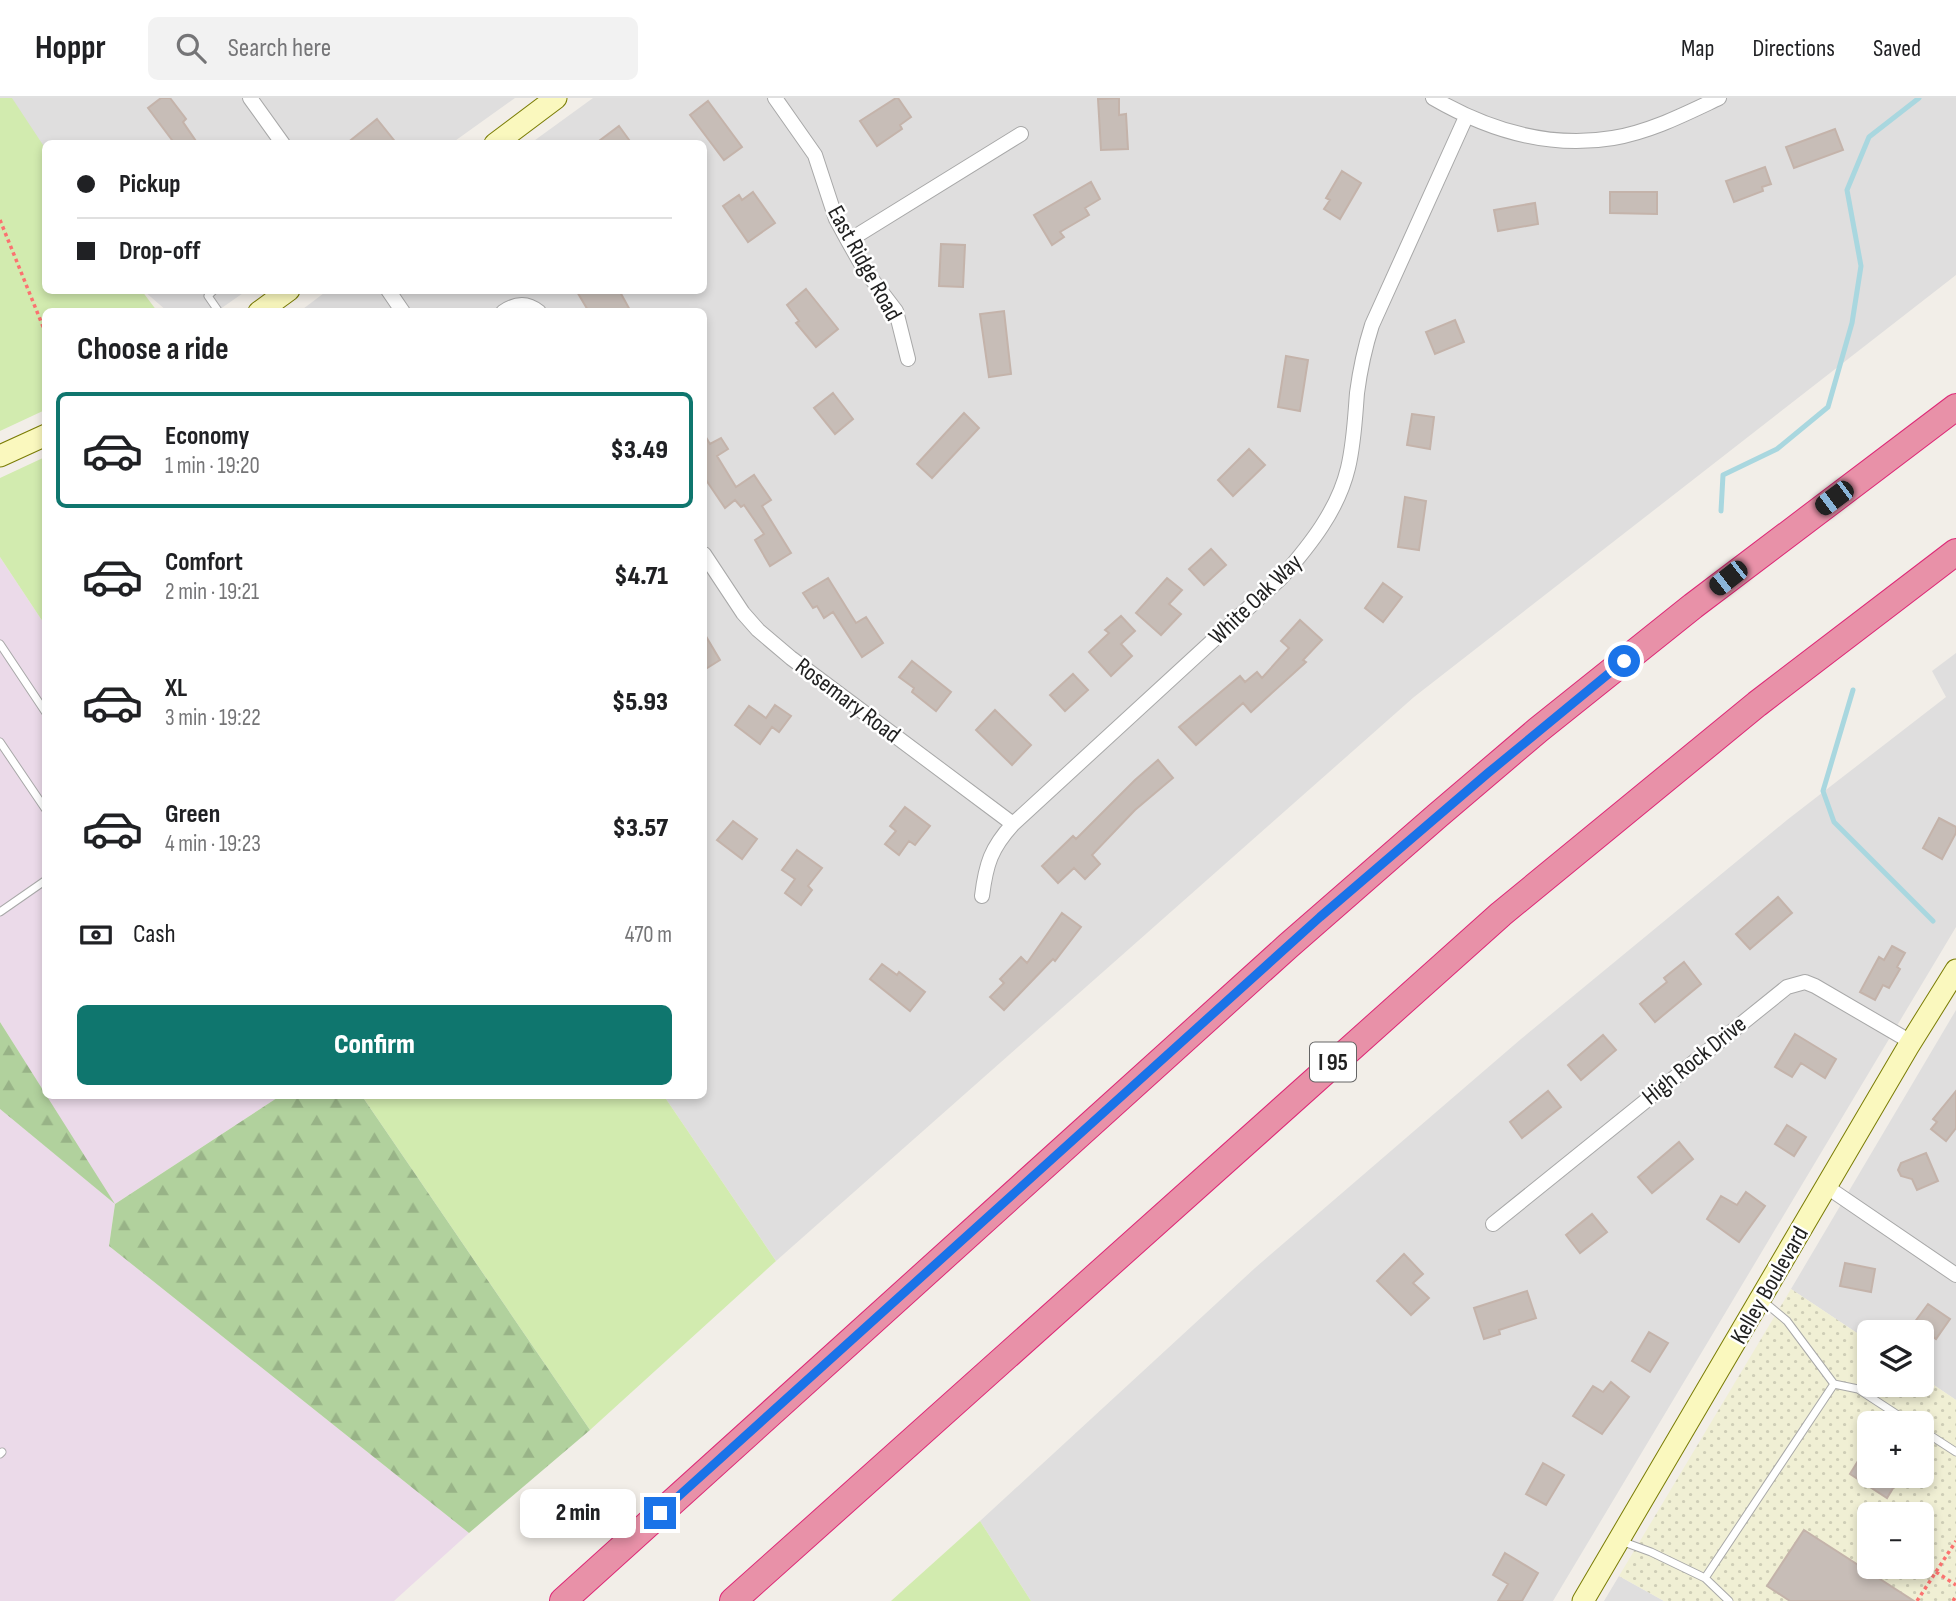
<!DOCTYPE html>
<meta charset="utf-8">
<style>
:root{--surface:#fff;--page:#f2f2f2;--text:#202124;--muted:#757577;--line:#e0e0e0;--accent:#0f766e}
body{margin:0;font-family:"Sofia Sans Condensed",sans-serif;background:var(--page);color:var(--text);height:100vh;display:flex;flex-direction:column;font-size:26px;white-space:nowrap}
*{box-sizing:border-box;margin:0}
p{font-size:23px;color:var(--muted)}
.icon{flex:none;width:38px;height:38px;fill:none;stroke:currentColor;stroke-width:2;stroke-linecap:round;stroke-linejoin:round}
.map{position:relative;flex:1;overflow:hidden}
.sheet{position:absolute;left:42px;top:210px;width:665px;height:791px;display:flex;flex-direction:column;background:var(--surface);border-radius:10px;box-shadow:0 4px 10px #0003}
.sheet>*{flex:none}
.guide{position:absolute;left:42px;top:42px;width:665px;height:154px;border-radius:10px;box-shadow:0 4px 10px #0003;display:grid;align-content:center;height:154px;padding:0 35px;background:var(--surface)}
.buttons{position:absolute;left:1857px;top:1222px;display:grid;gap:14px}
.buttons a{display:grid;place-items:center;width:77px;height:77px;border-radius:10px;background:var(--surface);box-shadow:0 4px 10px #0003;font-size:35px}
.end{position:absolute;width:32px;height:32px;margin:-16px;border:9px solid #1a73e8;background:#fff;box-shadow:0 0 0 4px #fff}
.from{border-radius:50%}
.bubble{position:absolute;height:49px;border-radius:10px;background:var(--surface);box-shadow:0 4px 10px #0003;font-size:23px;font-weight:800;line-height:49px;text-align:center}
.car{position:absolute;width:21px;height:42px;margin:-21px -10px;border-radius:9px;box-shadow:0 0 5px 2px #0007;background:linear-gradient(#222 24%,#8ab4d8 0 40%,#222 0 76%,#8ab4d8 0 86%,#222 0)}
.guide b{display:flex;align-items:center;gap:24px;height:66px;font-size:26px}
.guide b+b{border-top:2px solid var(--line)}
.guide i{width:18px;height:18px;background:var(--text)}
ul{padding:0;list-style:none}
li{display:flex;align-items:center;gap:21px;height:116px;margin:0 14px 10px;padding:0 21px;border:4px solid transparent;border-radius:10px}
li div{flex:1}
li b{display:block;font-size:26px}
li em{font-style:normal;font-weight:800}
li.current{border-color:var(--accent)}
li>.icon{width:63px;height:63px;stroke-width:1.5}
h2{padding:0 35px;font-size:32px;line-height:84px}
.pay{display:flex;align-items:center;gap:18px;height:77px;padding:0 35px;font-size:26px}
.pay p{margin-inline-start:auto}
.action{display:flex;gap:14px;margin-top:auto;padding:14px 35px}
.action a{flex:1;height:80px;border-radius:10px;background:var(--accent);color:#fff;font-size:28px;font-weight:800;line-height:80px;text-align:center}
header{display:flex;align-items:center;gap:42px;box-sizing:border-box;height:98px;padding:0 35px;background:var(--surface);border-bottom:2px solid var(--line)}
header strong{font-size:33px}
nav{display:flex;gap:38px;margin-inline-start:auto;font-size:24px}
.search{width:490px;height:63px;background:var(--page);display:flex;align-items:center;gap:18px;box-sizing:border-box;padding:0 24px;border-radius:10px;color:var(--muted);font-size:26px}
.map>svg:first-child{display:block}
</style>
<header>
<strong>Hoppr</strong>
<div class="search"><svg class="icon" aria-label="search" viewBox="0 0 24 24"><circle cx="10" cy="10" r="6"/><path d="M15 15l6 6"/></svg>Search here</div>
<nav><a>Map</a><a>Directions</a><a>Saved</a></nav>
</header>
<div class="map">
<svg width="1956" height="1503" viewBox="0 0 1956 1503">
<defs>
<pattern id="farmland-dots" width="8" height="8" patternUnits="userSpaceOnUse" patternTransform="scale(1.75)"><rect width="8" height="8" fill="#f0efd4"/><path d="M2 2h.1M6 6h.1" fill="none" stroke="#cecdb6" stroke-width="1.8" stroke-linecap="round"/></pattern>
<pattern id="forest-firs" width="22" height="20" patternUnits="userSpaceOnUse" patternTransform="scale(1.75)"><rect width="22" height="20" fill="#b1d19d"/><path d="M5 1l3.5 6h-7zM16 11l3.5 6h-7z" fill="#98b387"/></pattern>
</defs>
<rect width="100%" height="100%" fill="#f2eee8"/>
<path fill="#dfdede" d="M0,0H515L452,45L46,46L45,102Z
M593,0H1956V177L1414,599L776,1163L664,998H704V214H299L328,192H704V46L531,45Z
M144,193H246L216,214L167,213Z
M1956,555V829L1553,1503H1031L980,1423L1255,1170L1521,941L1787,722L1946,599L1932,573Z
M1956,912V1302L1922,1279V1234H1869V1243L1791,1191Z
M1619,1478L1664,1503H1604Z"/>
<path fill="#ebdae9" d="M0,459L45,527V996L0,924Z
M46,998H280L115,1106L109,1148L469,1435L394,1503H0V1011L113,1104Z"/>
<path fill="url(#farmland-dots)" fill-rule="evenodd" d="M1791,1191L1869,1243V1286H1922V1279L1956,1302V1503H1664L1619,1478ZM1869,1325H1922V1377H1869ZM1869,1416H1922V1468H1869Z"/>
<path fill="#d2ebaf" d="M0,0H12L45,50L46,192L142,193L157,213L46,214L45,312L0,333Z
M45,359V527L0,459V380Z
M362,998H664L776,1163L590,1332Z
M980,1423L1031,1503H891Z"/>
<path fill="url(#forest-firs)" d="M0,924L115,1106L280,998H362L590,1332L469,1435L109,1148L115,1106L0,1011Z"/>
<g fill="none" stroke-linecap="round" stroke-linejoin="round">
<path stroke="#a9d7df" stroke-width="5" d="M1721,413L1723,377L1777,351L1828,309L1852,225L1861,168L1847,92L1869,39L1919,0
M1853,592L1823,693L1834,724L1933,823"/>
</g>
<path fill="#c7bdb7" stroke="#c4b3aa" stroke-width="2" d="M161,0H170L186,21L183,24L198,46H175L148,10Z
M896,0H898L911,19L900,27L902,31L877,48L860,23Z
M1119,0V17L1126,16L1128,51L1101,52L1098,1Z
M708,3L742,49L724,62L690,17Z
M377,21L397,46H346Z
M619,28L632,46H595Z
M1835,31L1843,52L1794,70L1786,49Z
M1765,69L1771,86L1762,89L1763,93L1734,104L1726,83Z
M1342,73L1361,85L1340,121L1324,111L1330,102L1326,100Z
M1091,84L1100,101L1085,110L1089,117L1060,134L1064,139L1052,147L1034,117Z
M753,94L775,125L748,144L723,108L739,97L742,102Z
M1610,94H1657V116L1610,115Z
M1535,105L1538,126L1498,133L1494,112Z
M941,146L965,147L963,189L939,188Z
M806,191L838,231L816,249L796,225L799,223L787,207Z
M576,192H619L631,214H589Z
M1004,213L1011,276L989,279L980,216Z
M1455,222L1464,244L1435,256L1426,234Z
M1286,258L1308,262L1300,313L1278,309Z
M833,295L853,321L835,336L814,310Z
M964,315L979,330L932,380L917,366Z
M1412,316L1434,319L1430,351L1407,347Z
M704,336L710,346L721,340L728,351L717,358L736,389L754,377L771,402L762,408L791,455L770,468L755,442L764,436L744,407L741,409L735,402L725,410L704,379Z
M1249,351L1265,367L1233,398L1218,382Z
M1405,399L1426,403L1419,452L1398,449Z
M1211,451L1226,467L1204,487L1189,471Z
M828,480L856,525L866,519L883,545L862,559L833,514L824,520L817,508L813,510L803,495Z
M1167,480L1182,492L1169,506L1181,516L1161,537L1136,515Z
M1383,485L1402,499L1383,524L1365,510Z
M1121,518L1135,533L1121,546L1132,558L1111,578L1089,554L1109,535L1105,532Z
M1300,522L1322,542L1303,562L1306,564L1251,614L1243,605L1196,647L1179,629L1240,578L1245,584L1257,574L1262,580L1289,550L1281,543Z
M704,535L720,562L704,572Z
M912,563L951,594L936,613L912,594L914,590L899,579Z
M1073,576L1088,592L1065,613L1050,597Z
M775,607L791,618L779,634L772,629L760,646L735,627L749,608L766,620Z
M995,612L1031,647L1012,667L976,632Z
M1158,662L1173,680L1135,712L1092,757L1100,766L1085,781L1074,770L1058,785L1042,768L1073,738L1076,741L1135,682Z
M905,709L930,728L915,747L909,743L899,757L885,746L896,733L890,728Z
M1939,720L1956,729V735L1942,761L1923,750Z
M733,723L757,741L742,761L717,742Z
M797,752L822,770L808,788L812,792L801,807L785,795L795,781L782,772Z
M1778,799L1792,815L1750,851L1736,836Z
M1062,815L1081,829L1055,863L1053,861L1004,912L990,899L1004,885L1000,881L1021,859L1027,865Z
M1892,848L1905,855L1897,869L1900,871L1889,890L1883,887L1875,902L1860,894L1879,859L1884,862Z
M1684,864L1701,886L1655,924L1640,906L1667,884L1664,880Z
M882,866L897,877L899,874L925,894L910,913L870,881Z
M1795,936L1836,961L1825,980L1801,965L1792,979L1775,969Z
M1603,937L1616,952L1581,982L1568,967Z
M1548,993L1561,1009L1522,1040L1510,1024Z
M1956,993V1030L1946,1043L1931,1031L1937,1024L1933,1021Z
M1787,1027L1806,1039L1794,1058L1775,1046Z
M1679,1044L1693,1061L1652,1095L1638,1079Z
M1926,1055L1938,1083L1917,1092L1912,1081L1901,1078L1898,1072L1901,1065Z
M1746,1094L1765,1108L1739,1144L1707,1121L1721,1098L1737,1107Z
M1592,1116L1607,1134L1580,1155L1566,1137Z
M1404,1156L1423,1176L1413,1185L1429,1200L1411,1217L1377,1183Z
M1845,1165L1875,1171L1871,1194L1840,1188Z
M1527,1193L1536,1220L1499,1232L1500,1236L1484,1241L1474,1210Z
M1928,1206L1950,1221L1936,1241L1914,1225Z
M1649,1234L1668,1245L1650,1274L1632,1263Z
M1611,1284L1629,1299L1602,1336L1573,1318L1593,1288L1603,1294Z
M1869,1345V1377H1901L1887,1400L1850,1376Z
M1543,1365L1564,1377L1546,1407L1526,1396Z
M1804,1432L1914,1503H1790L1767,1488Z
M1505,1455L1538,1475L1522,1503H1498L1508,1486L1493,1477Z"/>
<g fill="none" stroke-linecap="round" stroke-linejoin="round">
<g stroke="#a8a8a8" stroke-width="9">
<path id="lane" d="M214,192L208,198L219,214
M0,546L46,615
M0,644L46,712
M0,814L46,782
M1834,1286L1858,1291L1910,1325
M1922,1332L1956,1354
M0,1356L2,1354
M1621,1443L1651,1454L1705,1480L1834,1286L1787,1223L1762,1202
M1705,1480L1729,1503"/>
</g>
<g stroke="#a8a8a8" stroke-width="16">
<path id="street" d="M250,0L283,46
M775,0L815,57L836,121L848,143L864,171L896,213L908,261
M1433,0C1488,32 1548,51 1613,40C1650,34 1685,16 1719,0
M848,143L1021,36
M388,192L403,214
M503,214C516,205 527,204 539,214
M704,456L743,515L758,532L791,560L1013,726
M982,798C986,766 991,750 1013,726L1282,479C1310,447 1338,412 1348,370C1354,345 1355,320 1357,295C1360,272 1365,249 1372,227L1466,19
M1827,1089L1956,1177
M1493,1126L1787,889L1805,884L1815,888L1911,944"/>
</g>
<g stroke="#7a7c04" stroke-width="23">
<path id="secondary" d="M495,46L556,0
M259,214L289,192
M0,358L46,337
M1583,1503L1908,949L1956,872"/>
</g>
<g stroke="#dd2876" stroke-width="28">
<path id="highway" d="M563,1503L1288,848L1437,718L1538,632L1693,508L1956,309
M733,1503L1501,816L1757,606L1956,454"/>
</g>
<path stroke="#fb7270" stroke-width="3.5" stroke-dasharray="3.5 3.5" stroke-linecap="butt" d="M0,122L46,236
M1936,1474L1956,1487
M1917,1503L1956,1443
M1953,1503L1956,1498"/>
<use href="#lane" stroke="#fff" stroke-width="7"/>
<use href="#street" stroke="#fff" stroke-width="14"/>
<use href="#secondary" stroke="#faf8be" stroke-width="21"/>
<use href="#highway" stroke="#e891a8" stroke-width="26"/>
</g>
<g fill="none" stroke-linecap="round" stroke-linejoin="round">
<path stroke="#1a73e8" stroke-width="9" d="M660,1415L1320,819L1488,675L1624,563"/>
</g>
<g text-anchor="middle" stroke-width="5" stroke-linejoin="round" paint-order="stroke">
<rect fill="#fff" stroke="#646464" stroke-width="2" x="1310" y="944.5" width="46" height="39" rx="5"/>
<g font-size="23" font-weight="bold" fill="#212121">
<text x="1333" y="972">I 95</text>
</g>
<g font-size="24" fill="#212121" stroke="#fff">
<text transform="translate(865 165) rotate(61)" y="8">East Ridge Road</text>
<text transform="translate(1255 501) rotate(-44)" y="8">White Oak Way</text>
<text transform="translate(848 602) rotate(37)" y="8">Rosemary Road</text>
<text transform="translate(1694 962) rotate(-39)" y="8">High Rock Drive</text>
<text transform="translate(1769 1187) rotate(-60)" y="8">Kelley Boulevard</text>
</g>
</g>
</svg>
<div class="buttons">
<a><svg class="icon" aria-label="layers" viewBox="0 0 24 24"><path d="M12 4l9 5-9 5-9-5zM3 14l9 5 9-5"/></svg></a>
<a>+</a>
<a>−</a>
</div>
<i class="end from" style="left:1624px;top:563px"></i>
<i class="end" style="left:660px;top:1415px"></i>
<div class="bubble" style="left:520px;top:1391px;width:116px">2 min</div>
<i class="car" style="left:1834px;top:400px;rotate:233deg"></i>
<i class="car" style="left:1728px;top:480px;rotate:232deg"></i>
<div class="guide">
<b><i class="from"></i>Pickup</b>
<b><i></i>Drop-off</b>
</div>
<section class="sheet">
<h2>Choose a ride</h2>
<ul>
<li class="current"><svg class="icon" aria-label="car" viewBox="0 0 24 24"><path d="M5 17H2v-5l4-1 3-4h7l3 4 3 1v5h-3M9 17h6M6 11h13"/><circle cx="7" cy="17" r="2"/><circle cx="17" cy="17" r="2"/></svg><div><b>Economy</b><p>1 min · 19:20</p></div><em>$3.49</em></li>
<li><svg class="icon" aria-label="car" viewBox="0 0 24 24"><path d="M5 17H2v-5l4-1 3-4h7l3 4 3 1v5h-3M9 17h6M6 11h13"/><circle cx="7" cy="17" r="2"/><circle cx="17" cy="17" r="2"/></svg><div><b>Comfort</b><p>2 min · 19:21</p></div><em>$4.71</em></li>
<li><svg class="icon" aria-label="car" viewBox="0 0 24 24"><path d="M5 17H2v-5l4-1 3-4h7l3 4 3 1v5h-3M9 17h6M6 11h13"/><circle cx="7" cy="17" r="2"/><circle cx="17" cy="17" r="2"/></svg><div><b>XL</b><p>3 min · 19:22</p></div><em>$5.93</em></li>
<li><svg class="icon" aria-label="car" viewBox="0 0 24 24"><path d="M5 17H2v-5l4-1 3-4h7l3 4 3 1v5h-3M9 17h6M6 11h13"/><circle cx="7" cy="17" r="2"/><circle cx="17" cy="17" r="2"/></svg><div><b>Green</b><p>4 min · 19:23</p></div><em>$3.57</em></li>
</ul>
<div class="pay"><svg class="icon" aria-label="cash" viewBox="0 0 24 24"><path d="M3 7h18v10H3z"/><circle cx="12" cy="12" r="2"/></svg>Cash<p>470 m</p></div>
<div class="action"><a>Confirm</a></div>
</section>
</div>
